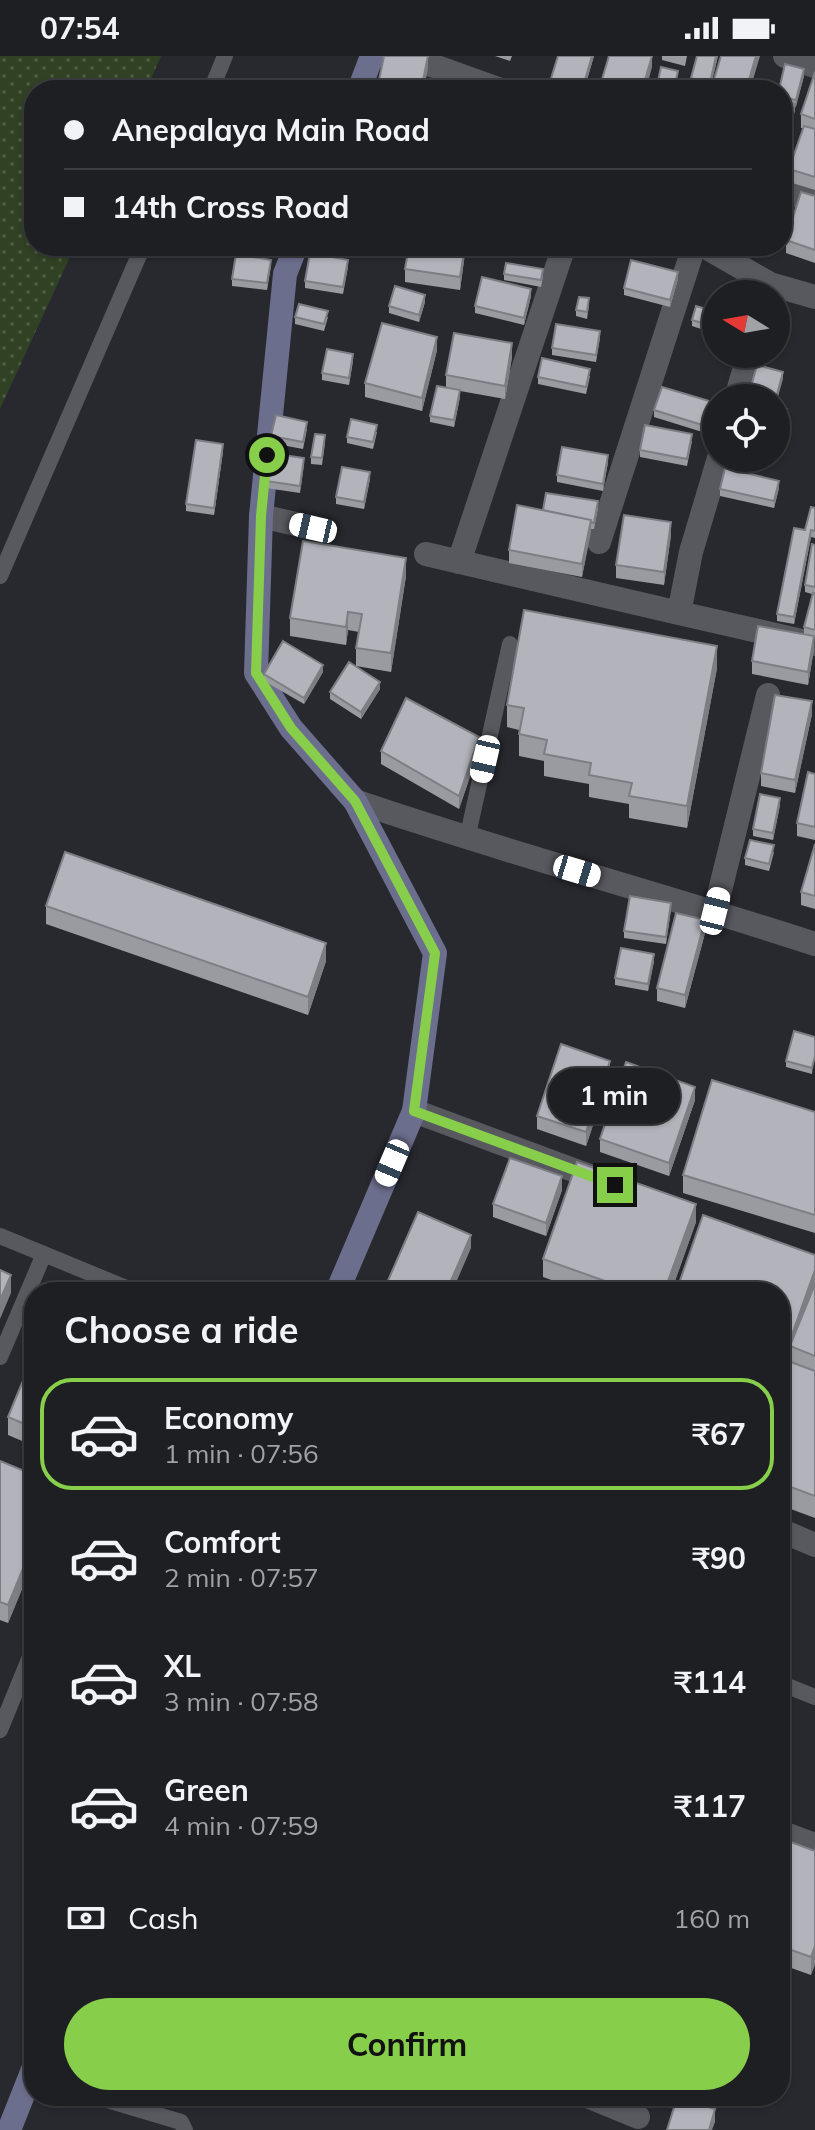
<!DOCTYPE html>
<meta charset="utf-8">
<style>
:root{--surface:#1e1f23;--page:#2b2c30;--text:#f1f3f6;--muted:#a1a2a6;--line:#3c3d41;--accent:#87cf4a}
body{margin:0;font-family:Mulish,sans-serif;background:var(--page);color:var(--text);height:100vh;display:flex;flex-direction:column;font-size:30px;white-space:nowrap}
*{box-sizing:border-box;margin:0}
p{font-size:26px;color:var(--muted)}
.icon{flex:none;width:44px;height:44px;fill:none;stroke:currentColor;stroke-width:2;stroke-linecap:round;stroke-linejoin:round}
.map{position:relative;flex:1;overflow:hidden}
.panel{position:absolute;left:24px;top:1226px;width:766px;height:824px;display:flex;flex-direction:column;background:var(--surface);border-radius:32px;box-shadow:0 2px 6px #0004,0 0 0 2px var(--line)}
.panel>*{flex:none}
.top-card{position:absolute;left:24px;top:24px;width:768px;height:176px;border-radius:32px;box-shadow:0 2px 6px #0004,0 0 0 2px var(--line);display:grid;align-content:center;height:176px;padding:0 40px;background:var(--surface)}
.needle{width:52px;rotate:281deg}
.fabs{position:absolute;left:702px;top:224px;display:grid;gap:16px}
.fabs a{display:grid;place-items:center;width:88px;height:88px;border-radius:50%;background:var(--surface);box-shadow:0 2px 6px #0004,0 0 0 2px var(--line);font-size:40px}
.end{position:absolute;width:36px;height:36px;margin:-18px;border:10px solid #87cf4a;background:#111;box-shadow:0 0 0 4px #111}
.from{border-radius:50%}
.bubble{position:absolute;height:56px;border-radius:28px;background:var(--surface);box-shadow:0 2px 6px #0004,0 0 0 2px var(--line);font-size:26px;font-weight:700;line-height:56px;text-align:center}
.car{position:absolute;width:24px;height:48px;margin:-24px -12px;border-radius:10px;box-shadow:0 0 6px 2px #0007;background:linear-gradient(#fff 24%,#345 0 40%,#fff 0 76%,#345 0 86%,#fff 0)}
.top-card b{display:flex;align-items:center;gap:28px;height:76px;font-size:30px}
.top-card b+b{border-top:2px solid var(--line)}
.top-card i{width:20px;height:20px;background:var(--text)}
ul{padding:0;list-style:none}
li{display:flex;align-items:center;gap:24px;height:112px;margin:0 16px 12px;padding:0 24px;border:4px solid transparent;border-radius:32px}
li div{flex:1}
li b{display:block;font-size:30px}
li em{font-style:normal;font-weight:700}
li.on{border-color:var(--accent)}
li>.icon{width:72px;height:72px;stroke-width:1.5}
h2{padding:0 40px;font-size:36px;line-height:96px}
.pay{display:flex;align-items:center;gap:20px;height:88px;padding:0 40px;font-size:30px}
.pay p{margin-inline-start:auto}
.action{display:flex;gap:16px;margin-top:auto;padding:16px 40px}
.action a{flex:1;height:92px;border-radius:48px;background:var(--accent);color:#111;font-size:32px;font-weight:700;line-height:92px;text-align:center}
.status{display:flex;justify-content:space-between;align-items:center;height:56px;padding:0 40px;background:var(--surface);direction:ltr}
.status svg{height:22px;fill:currentColor}
.map>svg:first-child{display:block}
</style>
<div class="status"><b>07:54</b><svg viewBox="0 0 49 12"><path d="M0 12V9h3v3zM5 12V6h3v6zM10 12V3h3v9zM15 12V0h3v12zM26 1h20v11H26zM47 4h2v5h-2z"/></svg></div>
<div class="map">
<svg width="815" height="2074" viewBox="0 0 815 2074">
<defs>
<pattern id="park-dots" width="8" height="8" patternUnits="userSpaceOnUse" patternTransform="scale(2)"><rect width="8" height="8" fill="#304223"/><path d="M2 2h.1M6 6h.1" fill="none" stroke="#4e5d43" stroke-width="1.8" stroke-linecap="round"/></pattern>
</defs>
<rect width="100%" height="100%" fill="#28292f"/>
<path fill="url(#park-dots)" d="M0,0H161L146,34H34V190H75L0,353Z"/>
<g fill="none" stroke-linecap="round" stroke-linejoin="round">
<path stroke="#58595f" stroke-width="16" d="M211,34L225,0
M0,520L143,190
M467,783L510,588
M0,1180L136,1236
M0,1301L44,1198
M780,1627L815,1641
M0,1674L34,1591
M94,2040L181,2066L185,2074"/>
<path stroke="#58595f" stroke-width="24" d="M406,0L501,34
M785,0L815,10
M782,134L815,146
M704,190L770,228L815,241
M736,342L749,298
M261,460L313,472
M599,486L694,190
M426,498L679,557L691,496L719,402
M459,506L564,190
M679,557L815,588
M355,745C507,797 662,838 815,888
M715,855L768,639
M414,1055L603,1125
M780,1474L815,1489
M780,1776L815,1789
M587,2040L638,2061"/>
<path stroke="#6c6e8d" stroke-width="24" d="M359,34L372,0
M296,190L285,218L261,460L256,617L291,672L355,745L435,897L414,1055L337,1236
M9,2074L34,2011"/>
</g>
<path fill="#9a9ba1" d="M495,0H512L510,5Z
M558,0H594L584,34L550,33V26Z
M662,0H687L685,10L662,4Z
M718,0L710,32H712V30L750,34H706V33L691,29V22Z
M815,16V134L789,126V113L803,72H801V58Z
M804,20L786,85L782,114V34Z
M815,140V207L786,197V184Z
M409,190H466L460,234L405,226V213Z
M530,190H554L552,195Z
M758,190H775L774,194Z
M271,210L267,234L232,230V223Z
M348,211L343,238L305,232V225Z
M504,218L543,220L541,231L504,224Z
M678,223L670,251L624,239V232Z
M531,240L524,269L475,257V250Z
M425,246L419,266L389,257V250Z
M589,249L587,263L576,260V254Z
M716,256V278L692,270V264Z
M295,261H328L324,275L295,268Z
M600,282L596,306L552,299V292Z
M437,294L422,355L365,341V327Z
M512,301L505,343L460,335V341L454,371L430,366V360L446,331V319Z
M353,305L349,329L322,324V317Z
M590,320L586,338L538,328V321Z
M716,347V365L712,379L654,361V354Z
M307,373L303,393L271,387V380Z
M377,376L373,393L347,387V381Z
M692,385L687,410L640,401V394Z
M325,386L322,409L311,408V401Z
M223,395L214,459L186,455V448Z
M754,402H776L774,408Z
M608,406L603,435L557,426V419Z
M304,408L300,437L266,432V425Z
M370,423L364,453L336,448V441Z
M779,432L774,452L720,440V433Z
M598,452L594,473H591L582,521L509,507V494L543,454Z
M815,452V482L811,481L794,568L777,565V558L805,474Z
M671,479L664,529L616,522V509Z
M815,489V581H814V593L808,629L752,618V605L804,578V571L812,538L805,536V529Z
M406,520L391,616L356,610V592L359,576L348,574L346,589L290,580V562Z
M717,612L687,772L629,762V748L589,741V728L544,720V705L519,700V674L507,671V649Z
M323,616L304,648L264,625V618Z
M380,633L361,663L330,643V636Z
M812,658L795,737L761,730V717Z
M479,694L459,753L381,708V695Z
M815,718V784L797,780V767Z
M780,749L773,784L753,780V773Z
M815,788V853L801,849V836Z
M774,796L769,815L745,809V802Z
M46,850L326,905L308,959L46,868Z
M671,853L666,888L624,882V875Z
M705,877L685,952L657,945V932Z
M654,905L648,935L615,929V922Z
M815,981L812,1018L786,1011V1005Z
M610,1018L586,1090L537,1073V1060Z
M695,1044L669,1120L600,1096V1083Z
M815,1056V1177L683,1137V1119Z
M562,1134L546,1180L493,1161V1148Z
M696,1166L671,1236H585L543,1221V1203Z
M815,1199V1462L780,1449V1236Z
M34,1298V1390L8,1379V1361Z
M0,1405L34,1419V1504L8,1567L0,1564Z
M780,1782L815,1795L811,1919L780,1908Z
M148,2040H180L175,2051Z"/>
<path fill="#7d7e83" d="M428,0V12L424,34H421Z
M592,0H594L584,34H582Z
M652,0V11L646,34H642Z
M716,0H718L710,34V27Z
M756,0H760L750,34H746Z
M804,13V20L796,51V44Z
M795,48V55L786,85L782,114L786,79Z
M788,126V139L782,162V149Z
M465,190H466L460,234V221Z
M678,216V223L670,251V244Z
M531,233V240L524,269V262Z
M425,239V246L419,266V259Z
M437,281V294L422,355V342Z
M512,287V301L505,343V330Z
M783,316V323L776,348V342Z
M460,334V341L454,371V364Z
M787,353V367L776,401V388Z
M716,358V365L712,379V372Z
M223,388V395L214,459V452Z
M608,399V406L603,435V428Z
M370,416V423L364,453V446Z
M779,425V432L774,452V445Z
M591,464V477L582,521V508Z
M671,466V479L664,529V516Z
M811,474V481L794,568V561Z
M406,502V520L391,616V597Z
M348,556V574L346,589V571Z
M814,580V593L808,629V616Z
M717,590V612L687,772V750Z
M323,609V616L304,648V642Z
M380,626V633L361,663V656Z
M812,645V658L795,737V724Z
M479,681V694L459,753V740Z
M780,742V749L773,784V777Z
M705,864V877L685,952V939Z
M326,887V905L308,959V941Z
M654,898V905L648,935V928Z
M610,1005V1018L586,1090V1076Z
M695,1031V1044L669,1120V1107Z
M562,1120V1134L546,1180V1167Z
M696,1148V1166L671,1236H664Z
M471,1179V1192L452,1236H446Z
M815,1214V1232L790,1290V1301L789,1305V1287Z
M11,1219V1237L0,1263V1244Z
M34,1486V1504L8,1567V1549Z
M815,1890V1909L811,1919V1901Z
M175,2040H180L175,2051Z
M715,2053V2066L712,2074H709Z"/>
<path fill="#b3b4bb" stroke="#7d7e83" stroke-width="2" d="M384,0H428L421,34H377Z
M558,0H592L582,34L550,26Z
M609,0H652L642,34H614L600,30Z
M697,0H716L710,27L691,22Z
M721,0H756L746,34H727L712,30Z
M785,8L804,13L796,44L782,41V34H779Z
M661,11L678,15L674,34H656Z
M815,16V63L801,58Z
M683,26L702,33V34H680Z
M706,31L718,34H706Z
M782,44L795,48L786,79L782,78Z
M804,70L815,73V121L789,113Z
M782,81L786,82L782,107Z
M782,124L788,126L782,149Z
M801,136L815,140V194L786,184Z
M409,190H465L460,221L405,213Z
M310,197L348,204L343,231L305,225Z
M236,198L271,204L267,227L232,223Z
M631,204L678,216L670,244L624,232Z
M506,207L543,213L541,224L504,218Z
M482,221L531,233L524,262L475,250Z
M395,230L425,239L419,259L389,250Z
M579,241L589,242L587,256L576,254Z
M299,248L328,255L324,268L295,261Z
M696,250L716,256V271L692,264Z
M382,267L437,281L422,342L365,327Z
M556,268L600,275L596,299L552,292Z
M454,277L512,287L505,330L446,319Z
M327,293L353,298L349,322L322,317Z
M542,302L590,313L586,331L538,321Z
M757,309L783,316L776,342H761L749,338Z
M437,330L460,334L454,364L430,360Z
M662,331L716,347V358L712,372L654,354Z
M776,350L787,353L776,388Z
M276,359L307,366L303,386L271,380Z
M351,363L377,369L373,386L347,381Z
M645,369L692,378L687,403L640,394Z
M315,378L325,379L322,402L311,401Z
M196,384L223,388L214,452L186,448Z
M562,391L608,399L603,428L557,419Z
M270,397L304,402L300,430L266,425Z
M342,411L370,416L364,446L336,441Z
M725,412L779,425L774,445L720,433Z
M546,437L598,445L594,467L591,466V464L543,454Z
M517,449L591,464L582,508L509,494Z
M811,451L815,452V475L811,474L794,561L777,558L794,472L805,474Z
M624,459L671,466L664,516L616,509Z
M303,485L406,502L391,597L356,592L362,558L348,556L346,571L290,562Z
M812,488L815,489V531L805,529Z
M813,537L815,538V574L804,571Z
M524,554L717,590L687,750L629,740L632,727L589,719L591,707L544,698L547,684L519,678L524,652L507,649Z
M758,570L814,580L808,616L752,605Z
M283,585L323,609L304,642L264,618Z
M349,606L380,626L361,656L330,636Z
M775,639L812,645L795,724L761,717Z
M406,642L479,681L459,740L381,695Z
M808,716L815,718V771L797,767Z
M760,738L780,742L773,777L753,773Z
M750,784L774,789L769,808L745,802Z
M815,788V840L801,836Z
M65,796L326,887L308,941L46,850Z
M630,840L671,847L666,881L624,875Z
M676,857L705,864L685,939L657,932Z
M621,892L654,898L648,928L615,922Z
M794,975L815,981V1000L812,1012L786,1005Z
M561,988L610,1005L586,1076L537,1060Z
M626,1006L695,1031L669,1107L600,1083Z
M712,1024L815,1056V1159L683,1119Z
M510,1102L562,1120L546,1167L493,1148Z
M577,1106L696,1148L664,1236H636L543,1203Z
M418,1156L471,1179L446,1236H383Z
M703,1159L815,1199V1214L789,1287L780,1284V1236H676Z
M0,1214L11,1219L0,1244Z
M815,1228V1300L790,1290Z
M34,1298V1372L8,1361Z
M780,1302L815,1315V1440L780,1427Z
M0,1405L34,1419V1486L8,1549L0,1546Z
M780,1782L815,1795V1890L811,1901L780,1890Z
M677,2042L715,2053L709,2074H667Z"/>
<g fill="none" stroke-linecap="round" stroke-linejoin="round">
<path stroke="#87cf4a" stroke-width="10" d="M267,399L261,460L256,617L291,672L355,745L435,897L414,1055L615,1129"/>
</g>
</svg>
<div class="fabs">
<a><svg class="needle" viewBox="-14 -14 28 28"><path d="M0-13l5 13h-10z" fill="#e53935"/><path d="M0 13l5-13h-10z" fill="#a1a2a6"/></svg></a>
<a><svg class="icon" aria-label="locate" viewBox="0 0 24 24"><circle cx="12" cy="12" r="6"/><path d="M12 2v4M12 18v4M2 12h4M18 12h4"/></svg></a>
</div>
<i class="end from" style="left:267px;top:399px"></i>
<i class="end" style="left:615px;top:1129px"></i>
<div class="bubble" style="left:548px;top:1012px;width:132px">1 min</div>
<i class="car" style="left:313px;top:472px;rotate:283deg"></i>
<i class="car" style="left:485px;top:703px;rotate:193deg"></i>
<i class="car" style="left:577px;top:815px;rotate:107deg"></i>
<i class="car" style="left:715px;top:855px;rotate:14deg"></i>
<i class="car" style="left:392px;top:1107px;rotate:203deg"></i>
<div class="top-card">
<b><i class="from"></i>Anepalaya Main Road</b>
<b><i></i>14th Cross Road</b>
</div>
<section class="panel">
<h2>Choose a ride</h2>
<ul>
<li class="on"><svg class="icon" aria-label="car" viewBox="0 0 24 24"><path d="M5 17H2v-5l4-1 3-4h7l3 4 3 1v5h-3M9 17h6M6 11h13"/><circle cx="7" cy="17" r="2"/><circle cx="17" cy="17" r="2"/></svg><div><b>Economy</b><p>1 min · 07:56</p></div><em>₹67</em></li>
<li><svg class="icon" aria-label="car" viewBox="0 0 24 24"><path d="M5 17H2v-5l4-1 3-4h7l3 4 3 1v5h-3M9 17h6M6 11h13"/><circle cx="7" cy="17" r="2"/><circle cx="17" cy="17" r="2"/></svg><div><b>Comfort</b><p>2 min · 07:57</p></div><em>₹90</em></li>
<li><svg class="icon" aria-label="car" viewBox="0 0 24 24"><path d="M5 17H2v-5l4-1 3-4h7l3 4 3 1v5h-3M9 17h6M6 11h13"/><circle cx="7" cy="17" r="2"/><circle cx="17" cy="17" r="2"/></svg><div><b>XL</b><p>3 min · 07:58</p></div><em>₹114</em></li>
<li><svg class="icon" aria-label="car" viewBox="0 0 24 24"><path d="M5 17H2v-5l4-1 3-4h7l3 4 3 1v5h-3M9 17h6M6 11h13"/><circle cx="7" cy="17" r="2"/><circle cx="17" cy="17" r="2"/></svg><div><b>Green</b><p>4 min · 07:59</p></div><em>₹117</em></li>
</ul>
<div class="pay"><svg class="icon" aria-label="cash" viewBox="0 0 24 24"><path d="M3 7h18v10H3z"/><circle cx="12" cy="12" r="2"/></svg>Cash<p>160 m</p></div>
<div class="action"><a>Confirm</a></div>
</section>
</div>
